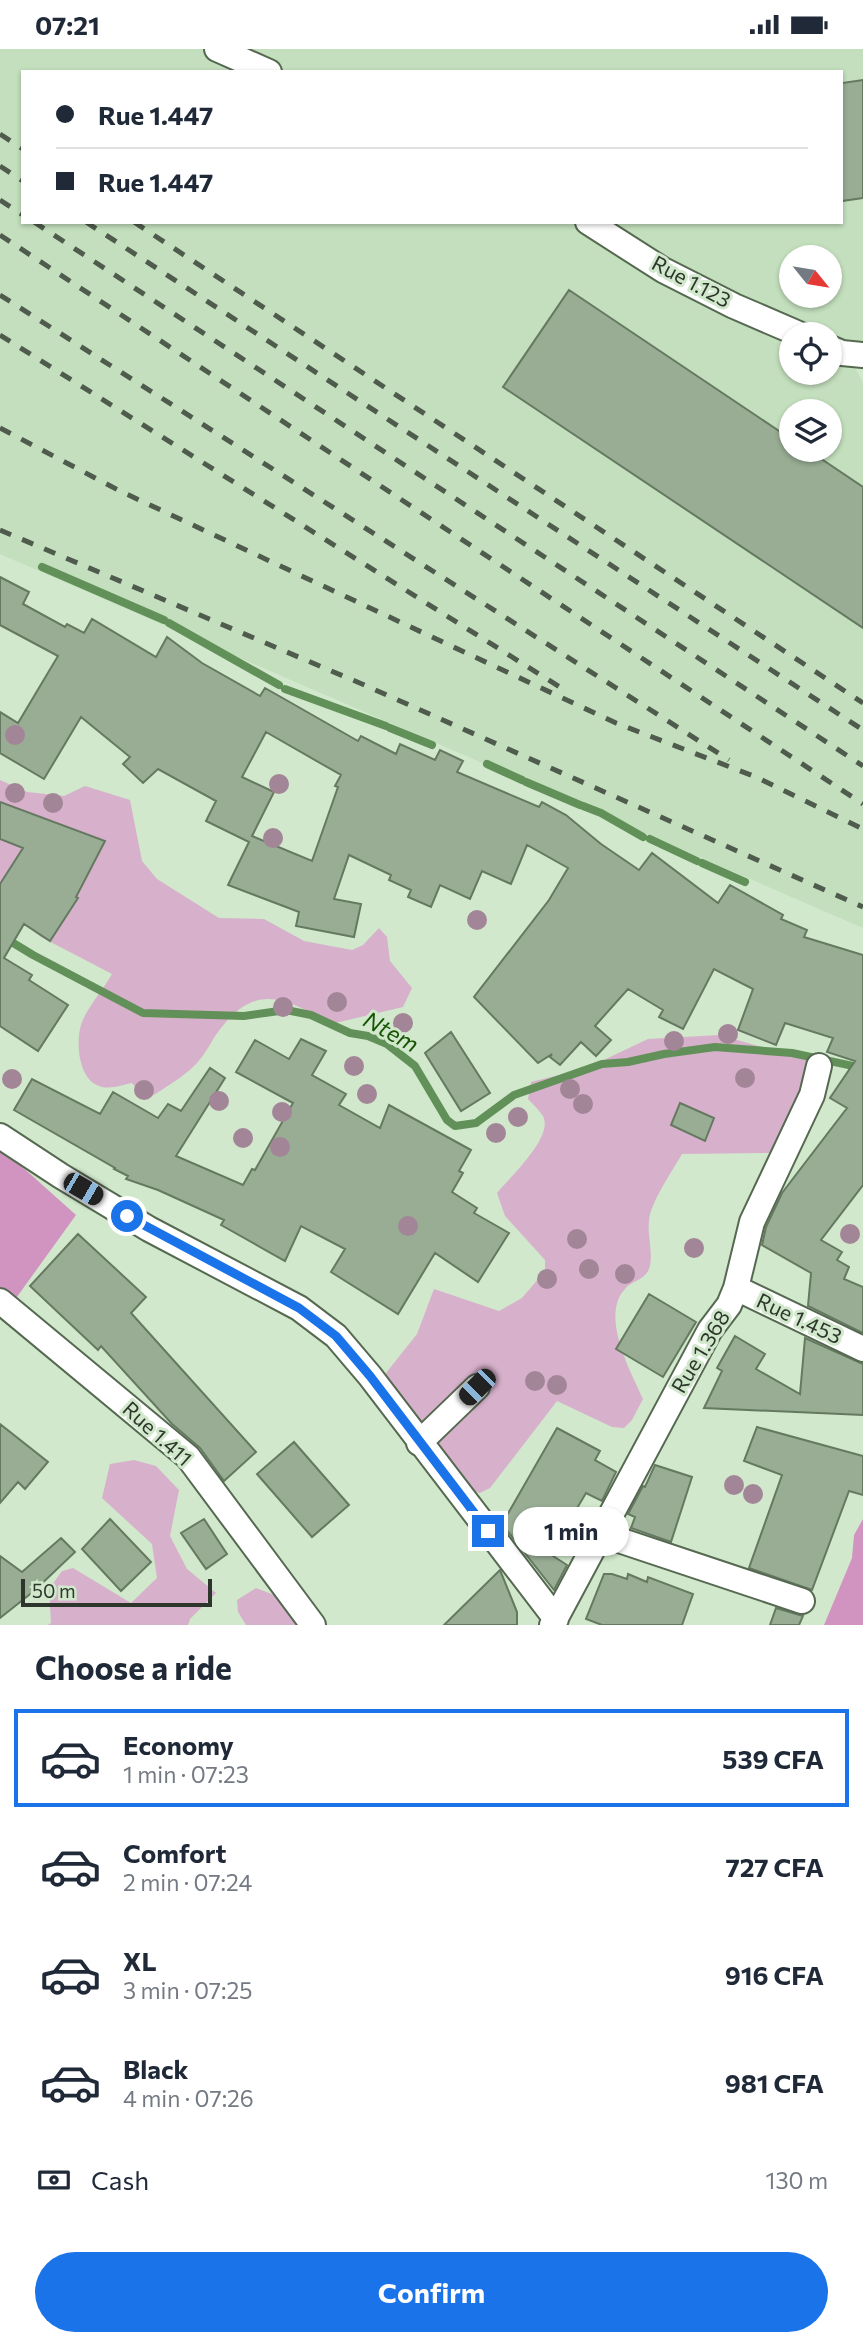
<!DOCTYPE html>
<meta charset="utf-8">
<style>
:root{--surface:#fff;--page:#f2f2f3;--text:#1f2937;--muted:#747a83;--line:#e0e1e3;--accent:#1a73e8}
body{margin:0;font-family:Commissioner,sans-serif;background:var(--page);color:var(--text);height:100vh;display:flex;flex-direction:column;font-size:26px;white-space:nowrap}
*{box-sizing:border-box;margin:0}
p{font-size:23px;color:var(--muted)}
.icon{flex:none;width:38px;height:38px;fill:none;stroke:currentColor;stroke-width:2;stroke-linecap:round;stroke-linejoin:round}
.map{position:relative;height:1576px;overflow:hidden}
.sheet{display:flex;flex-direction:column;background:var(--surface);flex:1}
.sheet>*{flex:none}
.banner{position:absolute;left:21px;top:21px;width:822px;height:154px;border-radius:0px;box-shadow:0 2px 5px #0004;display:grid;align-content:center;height:154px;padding:0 35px;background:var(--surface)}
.needle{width:46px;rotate:120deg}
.controls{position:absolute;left:779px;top:196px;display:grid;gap:14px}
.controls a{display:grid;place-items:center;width:63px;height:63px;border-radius:50%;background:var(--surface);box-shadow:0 2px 5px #0004;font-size:35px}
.scale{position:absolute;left:21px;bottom:18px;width:191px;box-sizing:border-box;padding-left:7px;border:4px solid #2d362b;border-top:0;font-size:19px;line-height:24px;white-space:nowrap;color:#2d362b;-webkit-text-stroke:5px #d1e8cc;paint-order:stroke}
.end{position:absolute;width:32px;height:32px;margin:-16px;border:9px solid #1a73e8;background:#fff;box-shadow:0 0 0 4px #fff}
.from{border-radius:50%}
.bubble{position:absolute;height:49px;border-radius:24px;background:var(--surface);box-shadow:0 2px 5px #0004;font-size:23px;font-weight:700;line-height:49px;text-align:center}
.car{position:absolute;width:21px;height:42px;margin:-21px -10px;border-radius:9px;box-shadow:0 0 5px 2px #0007;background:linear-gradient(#222 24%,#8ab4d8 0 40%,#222 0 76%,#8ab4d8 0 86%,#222 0)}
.banner b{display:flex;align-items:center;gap:24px;height:66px;font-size:26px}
.banner b+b{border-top:2px solid var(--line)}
.banner i{width:18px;height:18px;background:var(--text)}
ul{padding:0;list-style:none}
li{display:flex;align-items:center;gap:21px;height:98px;margin:0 14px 10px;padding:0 21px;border:4px solid transparent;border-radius:0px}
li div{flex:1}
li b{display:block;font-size:26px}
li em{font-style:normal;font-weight:700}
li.current{border-color:var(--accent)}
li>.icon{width:63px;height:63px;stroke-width:1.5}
h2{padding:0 35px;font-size:32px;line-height:84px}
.pay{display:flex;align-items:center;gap:18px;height:77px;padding:0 35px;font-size:26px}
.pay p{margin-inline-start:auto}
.action{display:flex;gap:14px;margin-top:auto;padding:14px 35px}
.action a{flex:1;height:80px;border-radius:42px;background:var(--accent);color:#fff;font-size:28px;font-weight:700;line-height:80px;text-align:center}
.status{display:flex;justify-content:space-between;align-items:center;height:49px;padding:0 35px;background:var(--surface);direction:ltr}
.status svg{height:19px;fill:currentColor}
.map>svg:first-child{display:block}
</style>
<div class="status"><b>07:21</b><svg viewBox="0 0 49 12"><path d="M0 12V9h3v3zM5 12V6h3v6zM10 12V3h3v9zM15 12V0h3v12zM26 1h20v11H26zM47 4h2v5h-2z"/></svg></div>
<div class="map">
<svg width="863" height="1576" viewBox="0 0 863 1576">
<rect width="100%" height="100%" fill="#d1e8cc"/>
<path fill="#c3dfbd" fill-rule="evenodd" d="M0,0H863V294L854,316L863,334V879L0,505ZM23,23H842V173H23ZM791,208H830V247H791ZM791,285H830V324H791ZM791,362H830V401H791Z"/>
<path fill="#d7b0cb" d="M0,731L27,743L64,747L85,737L130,751L142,812L157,830L219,869L264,870L304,892L352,901L363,896L379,879L387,888L390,912L412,939L403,958L331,975C288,951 258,932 221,979C212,990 206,1005 196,1015C183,1029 163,1039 147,1051L132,1034C122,1036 110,1041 99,1037C78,1030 75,991 82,973C89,956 103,941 112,925L41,888L0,855Z
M720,986L779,1003L809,1007L787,1086L769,1104L682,1105C673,1121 650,1154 649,1172C647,1187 654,1206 649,1220C644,1232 632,1231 625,1240C600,1266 630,1322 643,1350L632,1371L624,1379L612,1378L557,1352L490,1439L480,1444L468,1441L395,1346L386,1324L417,1285L434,1240L499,1262L522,1249L545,1222V1211L505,1167L497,1144C510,1128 554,1088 543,1067C539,1061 533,1055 528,1050L531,1033L587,1019L648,990Z
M134,1411L156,1417L179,1441L170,1487L187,1520L216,1544L190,1570L188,1576H48L51,1574L49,1540L62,1522L73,1519L131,1554L157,1529L152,1495L102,1449L110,1415Z
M256,1539L277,1547L297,1576H246L238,1563L237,1551Z"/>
<path fill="#d194c0" d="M0,1098L76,1166L14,1252L0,1241Z
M863,1470V1576H824L852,1509L854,1486Z"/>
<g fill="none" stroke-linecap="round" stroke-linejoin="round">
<path stroke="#629059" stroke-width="8" d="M42,518L164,571
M169,574L279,636
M285,640L386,677
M390,679L432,696
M487,715L522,731
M526,733L580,756
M583,757L601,764L643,788
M650,790L697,812
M702,814L745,833
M0,886L33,906L143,964L244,967L286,961L311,966L350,984L368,987L387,995L415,1017L447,1071L455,1077L476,1074L514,1046L602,1015L628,1013L664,1005L715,998L792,1004L863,1019"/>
</g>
<path fill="#98ad94" stroke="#657961" stroke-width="2" fill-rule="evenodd" d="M863,31V149L842,152V34Z
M569,241L791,390V401H808L863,438V579L503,338Z
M0,528L29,543L23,555L65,578L67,575L84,584L92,570L156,608L167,588L202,614L260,647L265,639L358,692L361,687L396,705L400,695L435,711L440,701L463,712L457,723L539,758L542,753L566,766L601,795L639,821L652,804L718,854L730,836L783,866L781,870L807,881L804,888L863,906V1136L821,1191L842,1203L837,1211L849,1218L844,1230L863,1238V1284L808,1257L811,1224L762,1196L766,1178L782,1144L847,1059L830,1049L855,1012L827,1003L833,989L785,974L776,996L738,981L753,940L714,920L683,980L659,968L663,961L628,940L595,977L611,991L596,1007L581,993L560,1016L550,1008L552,1005L538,1014L474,948L549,851L568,819L527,796L511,835L482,822L470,850L440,836L431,858L408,848L411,841L389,831L391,826L349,806L334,850L361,855L354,888L296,877L299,863L228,836L249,793L206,772L216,752L158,720L143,734L123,715L130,708L81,668L44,730L0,704V663L18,674L58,607L0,576ZM266,683L341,726L335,737L338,738L312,812L252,787L274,743L242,728Z
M0,753L105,792L76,848L78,849L50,892L24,875L4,909L32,926L29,931L68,956L38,1002L0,977V835L23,799L0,790Z
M451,983L490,1044L461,1062L425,1004Z
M301,990L326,1002L312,1026L346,1045L339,1056L380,1079L389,1056L471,1101L459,1122L463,1124L452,1143L477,1159L474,1164L509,1184L478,1233L435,1204L398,1265L331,1223L345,1200L301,1177L285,1212L221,1176L224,1171L158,1141L126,1130L128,1127L114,1120L115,1119L14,1061L32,1030L100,1065L113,1043L158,1069L168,1055L181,1062L210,1019L225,1029L176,1107L243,1136L252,1120L255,1121L293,1054L236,1023L255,991L289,1010Z
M680,1054L714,1069L705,1092L671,1076Z
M78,1185L146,1248L131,1264L256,1403L224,1432L200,1399L172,1375L101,1297L98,1301L30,1237Z
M649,1245L696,1273L663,1328L616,1300Z
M735,1287L765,1305L756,1320L800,1345L805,1289L863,1315V1366L704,1359L722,1322L717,1319Z
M0,1375L48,1413L25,1440L18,1433L0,1454Z
M757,1378L863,1407V1446L849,1442L812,1541L749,1519L782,1426L744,1412Z
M557,1379L600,1402L595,1411L616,1423L602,1452L586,1444L550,1505L567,1516L554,1541L502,1475Z
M294,1393L349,1456L312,1488L257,1425Z
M655,1416L692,1428L671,1493L631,1479L635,1468L628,1465L643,1437L645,1438Z
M110,1470L151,1513L121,1542L82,1500Z
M204,1470L227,1505L206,1520L181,1484Z
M61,1489L75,1503L34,1542L0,1569V1507L22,1523Z
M500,1521L517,1563V1576H444Z
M604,1525H612L627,1530L628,1525L647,1533L648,1528L693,1545L682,1576H602L586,1570Z
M776,1559L803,1567L799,1576H770Z"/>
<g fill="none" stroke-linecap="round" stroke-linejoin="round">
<g stroke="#556951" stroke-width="28">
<path id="minor" d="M217,0L269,23
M588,173L663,221L734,257L799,285
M830,299L842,304L863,306
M0,1087L61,1127L149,1180L299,1259L336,1287L370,1327L556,1570
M736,1239L863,1300
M0,1252L188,1408L313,1576
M419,1394L477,1338
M601,1485L802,1552
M552,1576L710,1281L729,1256L736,1239L752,1173L812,1046L819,1017"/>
</g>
<use href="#minor" stroke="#fff" stroke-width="24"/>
<path stroke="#4f5b4d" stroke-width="5" stroke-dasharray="12 12" stroke-linecap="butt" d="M0,85L23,100
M0,117L23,132
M0,151L23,166
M34,173L863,717
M86,173L863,681
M134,173L863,654
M0,186L863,755
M0,246L729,711
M0,286L563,640
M0,379L120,442L616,674L756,728L863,780
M0,481L362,635L863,858"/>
</g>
<g fill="#a38598">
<circle cx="15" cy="686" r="10"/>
<circle cx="279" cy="735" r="10"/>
<circle cx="15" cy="744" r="10"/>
<circle cx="53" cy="754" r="10"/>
<circle cx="273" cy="789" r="10"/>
<circle cx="477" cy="871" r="10"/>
<circle cx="337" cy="953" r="10"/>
<circle cx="283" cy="958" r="10"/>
<circle cx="403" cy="974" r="10"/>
<circle cx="728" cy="985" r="10"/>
<circle cx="674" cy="992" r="10"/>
<circle cx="354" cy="1017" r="10"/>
<circle cx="745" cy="1029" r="10"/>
<circle cx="12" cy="1030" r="10"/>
<circle cx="570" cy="1040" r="10"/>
<circle cx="144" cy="1041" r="10"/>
<circle cx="367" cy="1045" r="10"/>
<circle cx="219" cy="1052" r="10"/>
<circle cx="583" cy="1055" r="10"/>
<circle cx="282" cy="1063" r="10"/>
<circle cx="518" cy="1068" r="10"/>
<circle cx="496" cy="1084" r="10"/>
<circle cx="243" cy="1089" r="10"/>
<circle cx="280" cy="1098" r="10"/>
<circle cx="408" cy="1177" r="10"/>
<circle cx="850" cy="1185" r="10"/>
<circle cx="577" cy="1190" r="10"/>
<circle cx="694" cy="1199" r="10"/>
<circle cx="589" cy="1220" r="10"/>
<circle cx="625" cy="1225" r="10"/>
<circle cx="547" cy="1230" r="10"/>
<circle cx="535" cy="1332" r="10"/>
<circle cx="557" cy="1336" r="10"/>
<circle cx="734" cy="1436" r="10"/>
<circle cx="753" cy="1445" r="10"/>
</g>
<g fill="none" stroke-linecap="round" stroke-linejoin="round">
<path stroke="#1a73e8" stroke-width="9" d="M127,1167L299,1259L336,1287L370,1327L488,1482"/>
</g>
<g text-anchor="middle" stroke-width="6" stroke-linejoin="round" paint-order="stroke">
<g font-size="21" fill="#2d362b" stroke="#d1e8cc">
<text transform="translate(691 233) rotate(28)" y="7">Rue 1.123</text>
<text transform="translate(799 1270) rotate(25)" y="7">Rue 1.453</text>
<text transform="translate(701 1303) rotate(-59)" y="7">Rue 1.368</text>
<text transform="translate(157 1385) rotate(42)" y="7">Rue 1.411</text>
</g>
<g font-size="23" font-style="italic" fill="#165504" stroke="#d1e8cc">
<text transform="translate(391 983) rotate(29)" y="8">Ntem</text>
</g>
</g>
</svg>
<div class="controls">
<a><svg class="needle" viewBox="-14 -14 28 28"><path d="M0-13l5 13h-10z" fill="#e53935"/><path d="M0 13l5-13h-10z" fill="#747a83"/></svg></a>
<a><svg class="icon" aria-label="locate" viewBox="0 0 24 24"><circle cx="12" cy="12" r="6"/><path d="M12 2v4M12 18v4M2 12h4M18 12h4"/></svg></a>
<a><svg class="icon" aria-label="layers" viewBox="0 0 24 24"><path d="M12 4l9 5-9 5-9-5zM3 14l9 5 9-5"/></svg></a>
</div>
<div class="scale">50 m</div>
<i class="end from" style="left:127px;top:1167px"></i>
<i class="end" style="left:488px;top:1482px"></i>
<div class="bubble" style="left:513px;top:1458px;width:116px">1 min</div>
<i class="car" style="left:83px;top:1140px;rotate:120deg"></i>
<i class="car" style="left:477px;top:1338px;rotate:225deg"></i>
<div class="banner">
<b><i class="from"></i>Rue 1.447</b>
<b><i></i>Rue 1.447</b>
</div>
</div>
<section class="sheet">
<h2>Choose a ride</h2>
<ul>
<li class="current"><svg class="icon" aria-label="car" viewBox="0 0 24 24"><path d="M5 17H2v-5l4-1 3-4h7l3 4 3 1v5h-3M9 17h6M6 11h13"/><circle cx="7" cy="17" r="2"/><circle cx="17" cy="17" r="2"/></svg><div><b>Economy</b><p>1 min · 07:23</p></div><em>539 CFA</em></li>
<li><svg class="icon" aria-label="car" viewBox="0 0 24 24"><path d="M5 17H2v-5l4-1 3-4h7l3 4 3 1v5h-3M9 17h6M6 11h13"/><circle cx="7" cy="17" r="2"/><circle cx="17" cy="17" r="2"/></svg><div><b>Comfort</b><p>2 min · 07:24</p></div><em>727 CFA</em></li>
<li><svg class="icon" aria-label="car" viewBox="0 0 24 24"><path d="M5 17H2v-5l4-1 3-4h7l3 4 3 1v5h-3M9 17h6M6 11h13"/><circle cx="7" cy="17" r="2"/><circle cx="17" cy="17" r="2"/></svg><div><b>XL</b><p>3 min · 07:25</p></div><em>916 CFA</em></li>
<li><svg class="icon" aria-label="car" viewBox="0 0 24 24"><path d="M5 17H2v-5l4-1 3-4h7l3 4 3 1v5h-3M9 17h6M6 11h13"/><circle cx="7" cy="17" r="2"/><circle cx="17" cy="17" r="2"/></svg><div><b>Black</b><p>4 min · 07:26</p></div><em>981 CFA</em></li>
</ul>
<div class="pay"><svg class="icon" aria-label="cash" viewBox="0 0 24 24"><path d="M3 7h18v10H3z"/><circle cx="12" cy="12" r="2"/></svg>Cash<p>130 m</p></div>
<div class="action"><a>Confirm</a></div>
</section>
